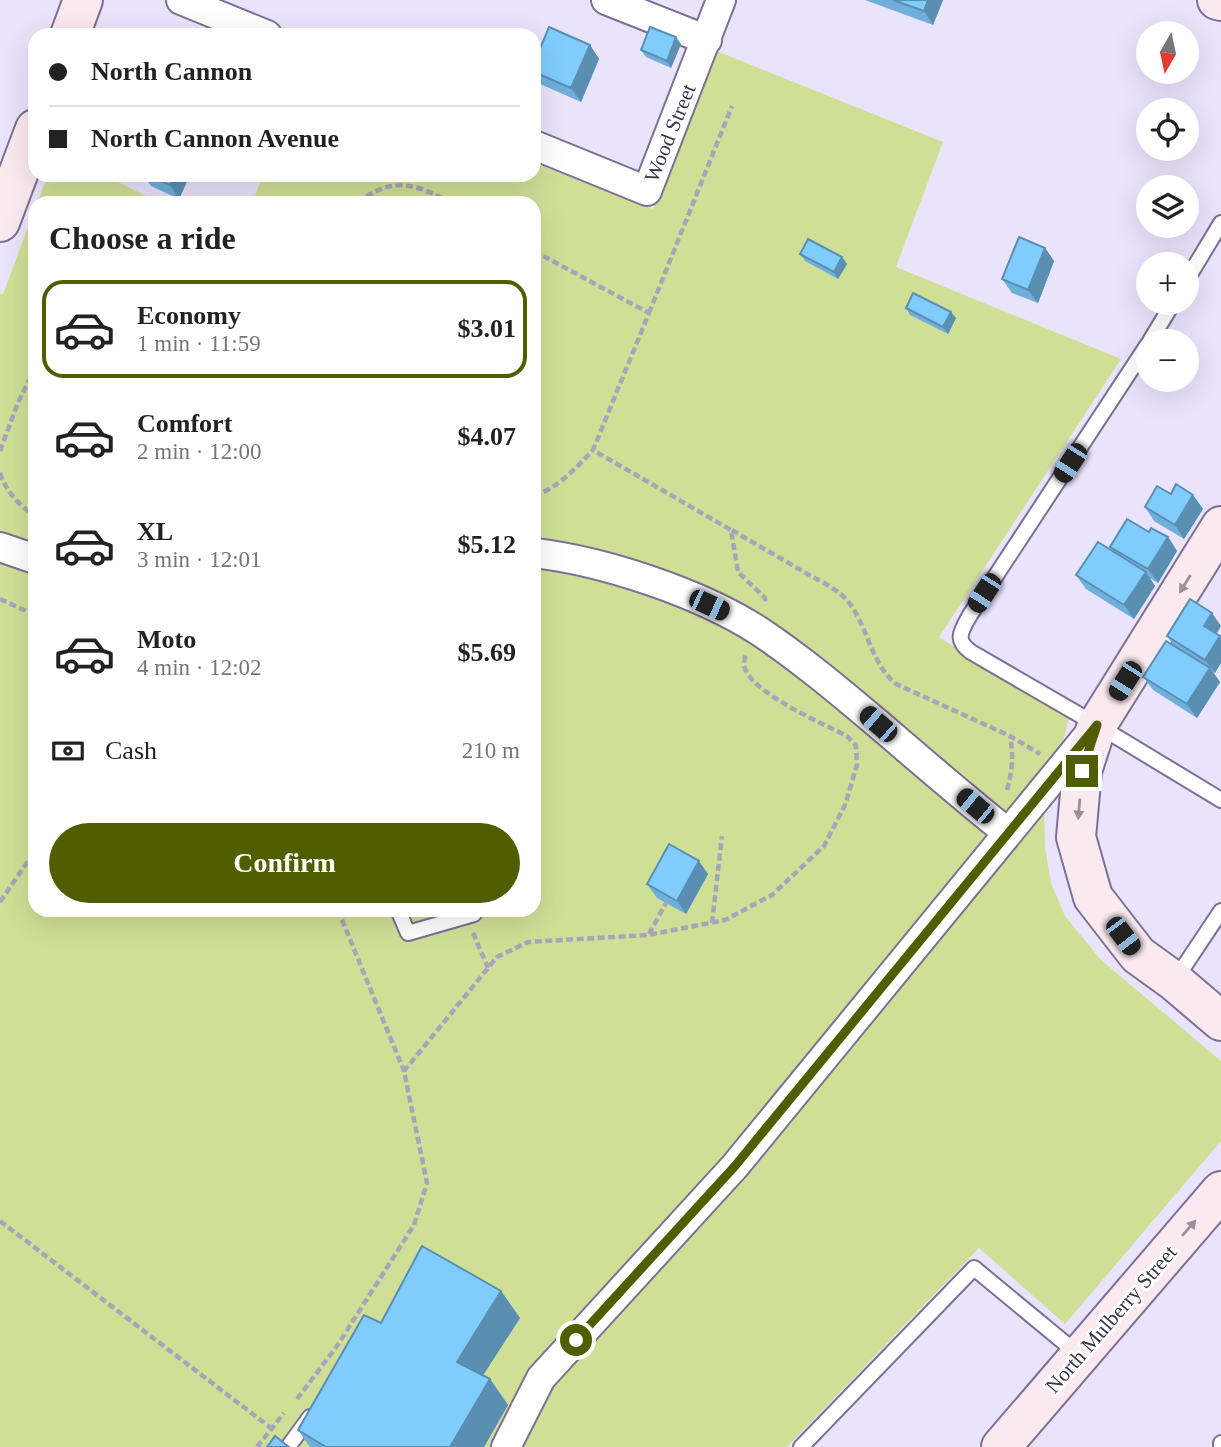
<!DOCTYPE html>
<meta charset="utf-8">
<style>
:root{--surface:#fff;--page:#f6f6f6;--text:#222;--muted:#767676;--line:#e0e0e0;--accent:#505e00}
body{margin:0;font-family:Georgia,serif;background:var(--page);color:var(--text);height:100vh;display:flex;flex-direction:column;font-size:26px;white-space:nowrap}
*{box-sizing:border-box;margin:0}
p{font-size:23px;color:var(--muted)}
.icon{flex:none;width:38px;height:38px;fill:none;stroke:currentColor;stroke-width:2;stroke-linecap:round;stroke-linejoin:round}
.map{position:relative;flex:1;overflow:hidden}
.side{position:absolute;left:28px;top:196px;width:513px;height:721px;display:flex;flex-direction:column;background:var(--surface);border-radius:21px;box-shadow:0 7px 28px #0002}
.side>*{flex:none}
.hud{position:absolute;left:28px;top:28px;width:513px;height:154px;border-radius:21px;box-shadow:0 7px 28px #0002;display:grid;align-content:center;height:154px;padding:0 21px;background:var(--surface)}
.needle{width:46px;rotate:189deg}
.controls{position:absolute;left:1136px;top:21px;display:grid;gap:14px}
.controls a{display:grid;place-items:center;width:63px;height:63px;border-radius:50%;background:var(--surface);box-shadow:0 7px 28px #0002;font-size:35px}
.end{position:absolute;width:32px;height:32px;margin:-16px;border:9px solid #505e00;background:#fff;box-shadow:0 0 0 4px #fff}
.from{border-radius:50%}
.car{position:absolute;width:21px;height:42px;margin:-21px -10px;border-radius:9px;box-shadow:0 0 5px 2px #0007;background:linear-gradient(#222 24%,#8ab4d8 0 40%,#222 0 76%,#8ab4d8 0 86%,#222 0)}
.hud b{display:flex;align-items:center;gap:24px;height:66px;font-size:26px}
.hud b+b{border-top:2px solid var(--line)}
.hud i{width:18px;height:18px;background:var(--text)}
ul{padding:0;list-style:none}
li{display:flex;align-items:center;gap:21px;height:98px;margin:0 14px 10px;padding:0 7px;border:4px solid transparent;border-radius:21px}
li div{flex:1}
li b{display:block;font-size:26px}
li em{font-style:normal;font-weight:600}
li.active{border-color:var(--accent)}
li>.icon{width:63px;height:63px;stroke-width:1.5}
h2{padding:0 21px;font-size:32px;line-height:84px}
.pay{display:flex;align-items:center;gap:18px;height:77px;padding:0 21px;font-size:26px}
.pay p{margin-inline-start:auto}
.cta{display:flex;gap:14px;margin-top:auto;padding:14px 21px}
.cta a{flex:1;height:80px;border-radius:42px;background:var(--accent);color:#fff;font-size:28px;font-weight:600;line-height:80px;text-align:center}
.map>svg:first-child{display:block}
</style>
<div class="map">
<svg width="1221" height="1447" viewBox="0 0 1221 1447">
<rect width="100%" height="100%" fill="#eae3fc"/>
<path fill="#cfe096" d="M714,50L943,142L896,267L1121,359L939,637L1069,719L1044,811L1045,847L1051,883L1065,916L1101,960L1221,1061V1141L1065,1324L979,1248L787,1447H0V294H3L35,209V910H534V203H252L263,175H534V163L653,209Z
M48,175H104L160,203H37Z"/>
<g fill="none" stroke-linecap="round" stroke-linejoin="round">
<g stroke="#7c7096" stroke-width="18">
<path id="lane" d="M1186,281L1221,223
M1150,341L1173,303
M1148,344L970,615C961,631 954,640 971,652L1097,725L1221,800
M398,910L408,933L474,914L473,910
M1175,980L1221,911
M1221,1443V1445
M288,1447L310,1417
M801,1447L974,1268L1078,1354"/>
</g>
<g stroke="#7c7096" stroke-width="32">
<path id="street" d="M181,0L267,35
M606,0L707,40
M534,145L647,191L721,0
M0,547L35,559
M534,553C604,561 700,593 759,631C801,659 839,691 877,723C920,760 964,798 1008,833
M506,1447L541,1378L735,1166L1086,738"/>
</g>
<g stroke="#7c7096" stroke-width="42">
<path id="secondary" d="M1217,0L1221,1
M70,35L83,0
M0,222L35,129
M1221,526L1097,725L1082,771L1076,837L1093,897L1138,955L1174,981L1221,1021
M1001,1447L1221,1191"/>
</g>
<path stroke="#aaa4ba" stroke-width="4.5" stroke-dasharray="7 3.5" stroke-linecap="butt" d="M358,203C390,176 417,183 450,203
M534,251L649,313L593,450L731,530L738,572L765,598L766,605
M649,313L732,106
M0,451L17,405L35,368
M0,473C7,493 18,504 35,516
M534,496C559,487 575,469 593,450
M732,530C755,544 779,557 802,571C816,579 832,586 844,597C868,622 869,662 896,684L1010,736L1040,754
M0,599L24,610L35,617
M1007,790C1012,771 1014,756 1010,737
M0,902L35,851
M338,910L404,1071
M712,923L722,836
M473,933L488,968
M649,934L666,903
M0,1221L271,1428
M297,1399L337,1346L414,1225L427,1183L404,1071L497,957L528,942L648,935L725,920L772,895L824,846L845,805L857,765L856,746L847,736C824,724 748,692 744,665C744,661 745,657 746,654
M257,1447L284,1413"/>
<use href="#lane" stroke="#fff" stroke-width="14"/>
<use href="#street" stroke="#fff" stroke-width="28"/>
<use href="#secondary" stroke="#fae9ee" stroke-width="38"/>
</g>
<path fill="#6fafdb" d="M865,0H943L933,25Z
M681,44L671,68L646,57L641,50Z
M590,45L599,59L581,102L540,84L534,75V63Z
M143,175H190L179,199L151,186Z
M1045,248L1054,261L1038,303L1012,293L1002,279Z
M800,254L842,257L847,264L838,279L805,261Z
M906,308L956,318L948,334L910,315Z
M1171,494L1193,495L1203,509L1184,539L1154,521L1145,507Z
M1149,532L1168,537L1177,551L1158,583L1150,578L1155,586L1134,619L1086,589L1076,575L1114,552L1110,547Z
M1217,634L1215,673L1213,672L1220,682L1197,718L1153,690L1143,677L1174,646L1167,636Z
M708,874L686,914L657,898L647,884Z
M501,1291L520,1318L483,1375L490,1379L508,1405L484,1447H310L298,1430L381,1323Z"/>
<path fill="#5a8fb2" d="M928,0H943L933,25L924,11Z
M676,37L681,44L671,68L667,61Z
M590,45L599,59L581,102L571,88Z
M174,175H190L179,199L170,185Z
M1045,248L1054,261L1038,303L1028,290Z
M842,257L847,264L838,279L834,272Z
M951,312L956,318L948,334L943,327Z
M1193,495L1203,509L1184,539L1175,525Z
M1168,537L1177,551L1158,583L1148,569Z
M1146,572L1155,586L1134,619L1124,605Z
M1212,613L1221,626L1213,640L1204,626Z
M1220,636L1221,638V663L1215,673L1205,660Z
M1210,668L1220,682L1197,718L1187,704Z
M699,861L708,874L686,914L677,901Z
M501,1291L520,1318L475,1388L457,1362Z
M490,1379L508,1405L484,1447H450Z"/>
<path fill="#81ccff" stroke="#5a8fb2" stroke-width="2" d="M893,0H928L924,11Z
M549,27L590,45L571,88L534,72V63Z
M650,27L676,37L667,61L641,50Z
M146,175H174L170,185Z
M1019,237L1045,248L1028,290L1002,279Z
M808,239L842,257L834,272L800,254Z
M913,293L951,312L943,327L906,308Z
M1176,484L1193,495L1175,525L1145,507L1157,486L1171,494Z
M1127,519L1149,532L1151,528L1168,537L1148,569L1110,547Z
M1098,542L1146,572L1124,605L1076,575Z
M1190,599L1212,613L1204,626L1220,636L1205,660L1167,636Z
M1166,641L1210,668L1187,704L1143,677Z
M669,844L699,861L677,901L647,884Z
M422,1246L501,1291L457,1362L490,1379L450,1447H326L298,1430L364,1315L381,1323Z
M275,1436L289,1447H267Z"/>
<defs><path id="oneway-solid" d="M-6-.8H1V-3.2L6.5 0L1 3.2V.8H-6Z" transform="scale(1.75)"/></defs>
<g fill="#9a8f9a">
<use href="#oneway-solid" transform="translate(1185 584) rotate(122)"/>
<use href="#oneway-solid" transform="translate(1079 809) rotate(95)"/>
<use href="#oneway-solid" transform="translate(1189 1228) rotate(-49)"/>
</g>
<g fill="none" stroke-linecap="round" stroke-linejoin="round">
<path stroke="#505e00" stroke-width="9" d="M576,1340L735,1166L1097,725L1082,771"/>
</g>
<g text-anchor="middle" stroke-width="6" stroke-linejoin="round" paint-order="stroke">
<g font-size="21" fill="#3a3546" stroke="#fff">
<text transform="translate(670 133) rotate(-68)" y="7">Wood Street</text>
<text transform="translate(1111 1319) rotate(-49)" y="7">North Mulberry Street</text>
</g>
</g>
</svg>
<div class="controls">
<a><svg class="needle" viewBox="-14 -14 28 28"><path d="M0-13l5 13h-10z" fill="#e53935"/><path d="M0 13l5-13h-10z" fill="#767676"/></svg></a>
<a><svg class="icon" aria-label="locate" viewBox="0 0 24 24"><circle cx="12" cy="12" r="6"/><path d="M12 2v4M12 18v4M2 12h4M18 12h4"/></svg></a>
<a><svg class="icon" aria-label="layers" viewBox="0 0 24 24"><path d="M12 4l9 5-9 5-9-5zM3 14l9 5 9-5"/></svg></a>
<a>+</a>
<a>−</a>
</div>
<i class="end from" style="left:576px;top:1340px"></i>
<i class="end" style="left:1082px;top:771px"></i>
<i class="car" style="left:1070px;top:463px;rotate:213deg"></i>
<i class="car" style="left:984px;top:593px;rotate:213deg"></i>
<i class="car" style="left:709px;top:605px;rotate:115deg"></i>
<i class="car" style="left:1125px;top:681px;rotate:212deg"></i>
<i class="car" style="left:878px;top:724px;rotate:311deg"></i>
<i class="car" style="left:975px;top:806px;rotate:310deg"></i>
<i class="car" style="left:1123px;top:936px;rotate:143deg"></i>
<div class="hud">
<b><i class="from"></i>North Cannon</b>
<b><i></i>North Cannon Avenue</b>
</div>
<section class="side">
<h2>Choose a ride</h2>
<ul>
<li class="active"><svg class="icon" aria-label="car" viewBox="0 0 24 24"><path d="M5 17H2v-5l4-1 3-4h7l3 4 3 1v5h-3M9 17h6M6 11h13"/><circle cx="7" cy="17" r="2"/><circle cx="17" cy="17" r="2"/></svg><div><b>Economy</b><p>1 min · 11:59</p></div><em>$3.01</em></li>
<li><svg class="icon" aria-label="car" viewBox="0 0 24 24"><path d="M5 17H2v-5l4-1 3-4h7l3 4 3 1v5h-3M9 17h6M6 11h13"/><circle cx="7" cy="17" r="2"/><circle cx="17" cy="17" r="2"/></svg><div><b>Comfort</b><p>2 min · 12:00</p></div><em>$4.07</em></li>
<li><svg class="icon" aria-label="car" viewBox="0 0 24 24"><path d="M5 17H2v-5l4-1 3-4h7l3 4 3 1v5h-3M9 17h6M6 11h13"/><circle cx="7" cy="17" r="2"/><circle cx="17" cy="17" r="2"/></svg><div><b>XL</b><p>3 min · 12:01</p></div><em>$5.12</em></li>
<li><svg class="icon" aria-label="car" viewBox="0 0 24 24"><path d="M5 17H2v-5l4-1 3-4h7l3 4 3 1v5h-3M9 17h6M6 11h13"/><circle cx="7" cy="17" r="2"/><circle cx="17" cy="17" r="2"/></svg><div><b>Moto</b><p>4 min · 12:02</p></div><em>$5.69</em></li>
</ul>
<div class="pay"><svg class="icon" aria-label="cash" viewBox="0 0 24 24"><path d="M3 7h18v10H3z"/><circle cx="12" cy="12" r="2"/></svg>Cash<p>210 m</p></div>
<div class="cta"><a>Confirm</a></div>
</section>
</div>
